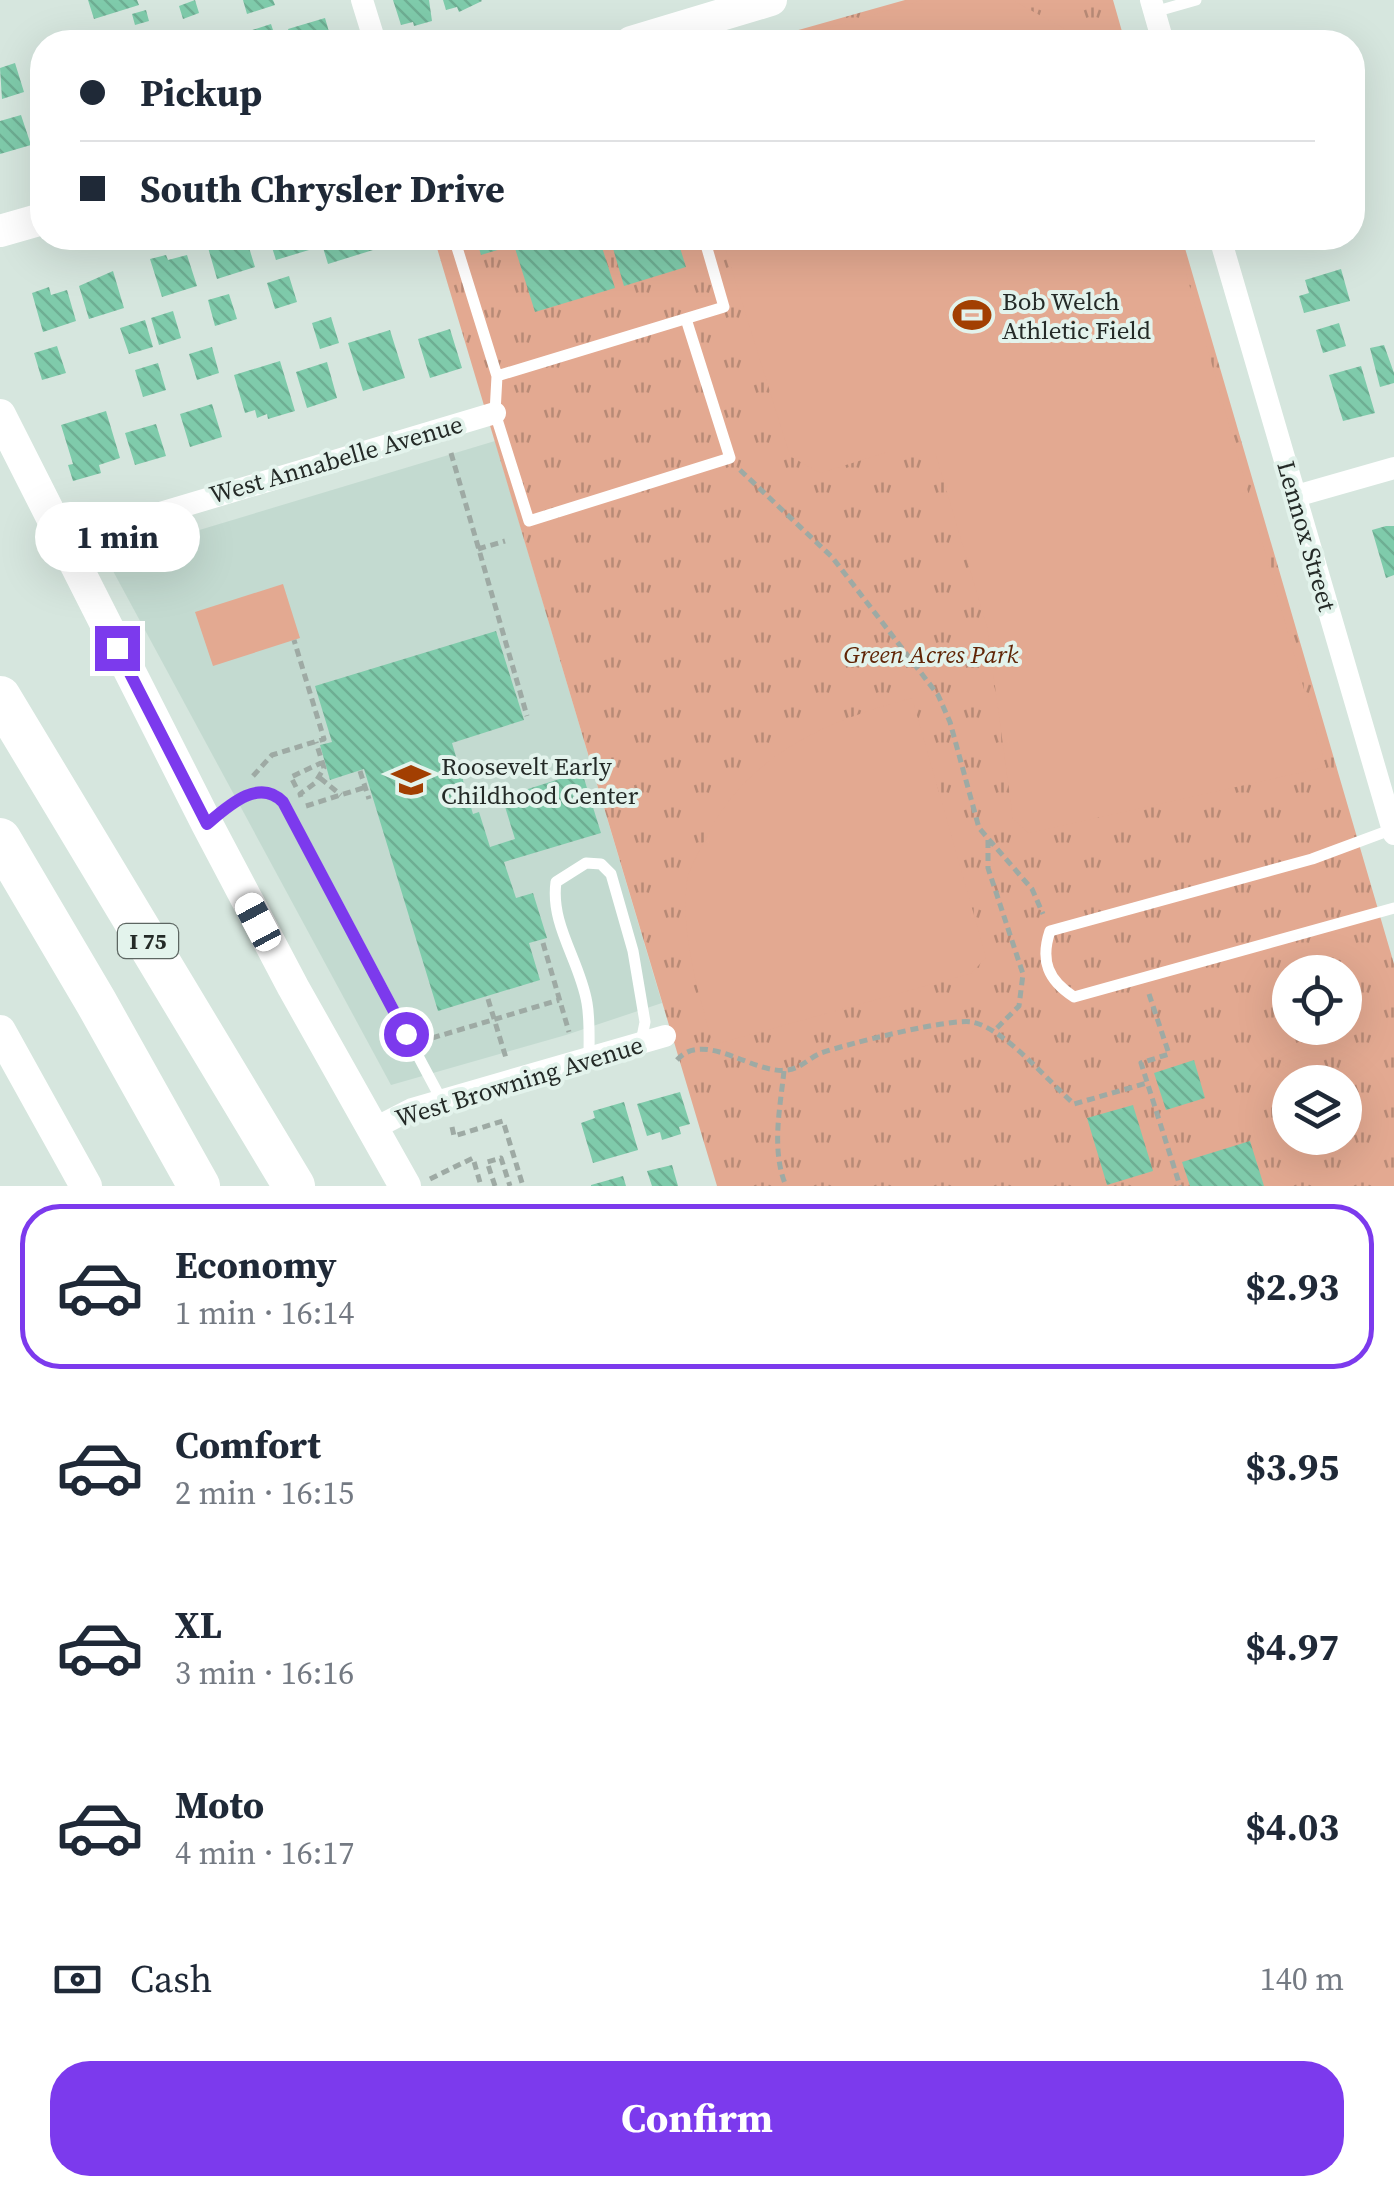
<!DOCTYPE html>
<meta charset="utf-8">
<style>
:root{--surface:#fff;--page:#f2f2f3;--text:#1f2937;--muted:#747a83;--line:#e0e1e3;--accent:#7c3aed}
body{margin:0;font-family:"Source Serif 4",serif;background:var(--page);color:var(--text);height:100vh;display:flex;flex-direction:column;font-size:38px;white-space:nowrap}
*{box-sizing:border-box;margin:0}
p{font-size:32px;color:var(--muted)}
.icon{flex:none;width:55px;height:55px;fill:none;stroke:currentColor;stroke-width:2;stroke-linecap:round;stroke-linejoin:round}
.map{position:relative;height:1186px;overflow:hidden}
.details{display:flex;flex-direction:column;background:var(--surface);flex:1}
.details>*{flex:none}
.top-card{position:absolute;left:30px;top:30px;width:1335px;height:220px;border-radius:40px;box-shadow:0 10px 40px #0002;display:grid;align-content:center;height:220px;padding:0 50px;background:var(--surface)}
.tools{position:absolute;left:1272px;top:955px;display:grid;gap:20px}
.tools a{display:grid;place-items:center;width:90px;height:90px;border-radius:50%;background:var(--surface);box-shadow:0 10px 40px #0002;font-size:50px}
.end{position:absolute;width:45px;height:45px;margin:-22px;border:12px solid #7c3aed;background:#fff;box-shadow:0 0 0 5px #fff}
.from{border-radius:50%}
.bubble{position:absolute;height:70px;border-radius:35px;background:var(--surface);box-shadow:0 10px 40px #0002;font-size:32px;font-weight:700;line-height:70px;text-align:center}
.car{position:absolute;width:30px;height:60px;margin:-30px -15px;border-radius:12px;box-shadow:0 0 8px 2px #0007;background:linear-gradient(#fff 24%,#345 0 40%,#fff 0 76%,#345 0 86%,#fff 0)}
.top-card b{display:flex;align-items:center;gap:35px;height:95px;font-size:38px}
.top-card b+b{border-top:2px solid var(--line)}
.top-card i{width:25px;height:25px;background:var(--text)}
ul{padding:18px 0 0;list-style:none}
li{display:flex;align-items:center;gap:30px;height:165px;margin:0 20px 15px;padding:0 30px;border:5px solid transparent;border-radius:40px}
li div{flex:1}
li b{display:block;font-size:38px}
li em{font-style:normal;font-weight:700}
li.selected{border-color:var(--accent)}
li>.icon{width:90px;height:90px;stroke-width:1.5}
.pay{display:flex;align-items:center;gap:25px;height:110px;padding:0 50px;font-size:38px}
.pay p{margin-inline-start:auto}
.action{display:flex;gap:20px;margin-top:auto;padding:20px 50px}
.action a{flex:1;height:115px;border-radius:40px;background:var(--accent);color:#fff;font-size:40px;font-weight:700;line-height:115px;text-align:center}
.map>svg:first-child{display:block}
</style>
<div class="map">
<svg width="1394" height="1186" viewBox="0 0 1394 1186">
<defs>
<pattern id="grass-tufts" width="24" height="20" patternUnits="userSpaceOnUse" patternTransform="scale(2.5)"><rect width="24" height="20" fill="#e3a991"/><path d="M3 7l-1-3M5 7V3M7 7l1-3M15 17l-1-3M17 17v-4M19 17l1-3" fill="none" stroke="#b88a76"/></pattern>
<pattern id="building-back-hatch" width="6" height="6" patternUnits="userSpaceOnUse" patternTransform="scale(2.5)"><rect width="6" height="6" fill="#7fcbab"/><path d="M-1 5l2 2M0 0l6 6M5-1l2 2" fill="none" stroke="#6eae93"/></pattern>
</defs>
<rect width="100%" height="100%" fill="#d6e6de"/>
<path fill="#c3dad0" d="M495,441L662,1003L566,1035L391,1085L106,558Z"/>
<path fill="url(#grass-tufts)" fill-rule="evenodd" d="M905,0H1113L1125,42H756Z
M434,238H1182L1394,964V1186H717ZM1290,972H1345V1028H1290ZM1290,1082H1345V1138H1290Z"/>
<path fill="#e3a991" d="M923,0H1012L1089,42H782Z
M722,238H1176L1326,767L1029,833L1013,819L987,627L935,452H888L820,473L790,456Z
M283,584L300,638L213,666L195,612Z
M912,698L986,957L972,973L713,1045C699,993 680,936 687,881C689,869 697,856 702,846C741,758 824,721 912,698Z"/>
<path fill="url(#building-back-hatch)" d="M88,0H137L139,5L94,19Z
M195,0L199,13L183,19L179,6Z
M243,0H273L275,5L247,14Z
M393,0H429L432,21L414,26L413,22L401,25Z
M443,0H481L482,1L459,12L457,7L446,10Z
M146,10L149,21L135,25L132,14Z
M325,18L332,42H292L288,29Z
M271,24L277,42H235L234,36Z
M15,63L24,92L2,99L0,68Z
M42,102V135L32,105Z
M21,115L31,145L0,154V121Z
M236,238H246L255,267L217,279L207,244Z
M269,238H305L309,250L276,260Z
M320,238H369L373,250L328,264Z
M476,238H599L615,288L535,312L514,245L481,255Z
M610,238H677L686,267L624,286Z
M166,255L168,260L187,255L197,286L162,297L150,259Z
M1341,269L1350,301L1304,313L1299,296L1309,293L1305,280Z
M113,271L124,308L89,319L79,286Z
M289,276L297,302L275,309L267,283Z
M49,287L51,295L67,290L76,321L43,332L32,293Z
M229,294L237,319L215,326L208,300Z
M173,311L181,338L159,345L151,318Z
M331,317L339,343L320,349L312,323Z
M145,320L153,347L129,354L120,328Z
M1339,323L1346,346L1323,353L1316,330Z
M450,329L462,368L430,378L418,339Z
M390,330L405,378L363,391L348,343Z
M1384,345L1394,373V383L1380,387L1370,348Z
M57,346L66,373L42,380L34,353Z
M212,347L219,373L197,380L189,354Z
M280,361L295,411L268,419L267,414L257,418L255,410L245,413L234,375Z
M327,362L337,398L307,408L296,372Z
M158,363L166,390L143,397L135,370Z
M1361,366L1375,413L1343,421L1329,375Z
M212,404L222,437L190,447L180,414Z
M106,411L120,458L99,465L101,473L73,481L68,465L73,464L61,425Z
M156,424L166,456L135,465L125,433Z
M1386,526H1394V575L1386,578L1372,530Z
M496,631L524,720L452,743L473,814L479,812L490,847L515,839L502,797L582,772L601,833L504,862L516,898L533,893L547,938L529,943L540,980L438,1011L364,769L330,780L320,745L332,742L315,686Z
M1194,1060L1205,1098L1166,1110L1154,1073Z
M680,1092L690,1124L679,1127L681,1134L662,1140L660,1132L647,1136L637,1104Z
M624,1102L638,1150L593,1163L581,1123L595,1118L593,1111Z
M1133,1105L1153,1171L1107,1185L1087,1118Z
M1250,1141L1264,1186H1190L1182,1162Z
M672,1165L678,1186H652L647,1171Z
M623,1176L626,1186H591V1185Z"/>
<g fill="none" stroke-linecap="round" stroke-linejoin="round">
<path stroke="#9eaaa4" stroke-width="5" stroke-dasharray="8 5" stroke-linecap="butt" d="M451,453L527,716
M740,470L832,557L938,695L950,722L979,828L1032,889L1043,914
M478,549L505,541
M360,771L369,799
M253,776L272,755L324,739L294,640
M320,778L341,795
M296,787L291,777L321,763
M301,797L300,794L315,783L324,768L316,742
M306,806L366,787
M988,840V868L1023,974L1019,1006L994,1031
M543,943L569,1032
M1149,994L1169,1054L1141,1063L1180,1186
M488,999L506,1058
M432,1038L559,1000
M677,1060C704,1029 754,1075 787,1070C800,1069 809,1058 821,1053C847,1044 949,1018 972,1022C1004,1028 1049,1082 1074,1104L1147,1083
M784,1071C780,1109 771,1150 786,1186
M452,1127L454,1136L503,1121L523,1186
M430,1179L473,1158L481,1186
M495,1186L487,1162L501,1158L510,1186"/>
<path stroke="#fff" stroke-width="11" d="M1154,12L1196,0
M454,238L497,376L495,413L529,521L730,458L686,319
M497,376L724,307L704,238
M209,822C230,804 260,778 283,802L442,1101
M1393,829L1312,859L1050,931C1040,961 1048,980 1074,997L1394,908
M589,1058C589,1040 590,1020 587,1003C580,961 550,925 556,882L586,863L601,864L611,874L633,951L645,1022L641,1042"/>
<path stroke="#fff" stroke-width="22" d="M362,0L375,42
M1151,0L1163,42
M1220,238L1394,834
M1296,496L1394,468
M63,542L495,413
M373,1129L412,1109L665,1036"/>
<path stroke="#fff" stroke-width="32" d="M631,42L771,0
M0,231L42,219
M0,415L207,824L293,987L405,1186
M0,1031L86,1186"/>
<path stroke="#fff" stroke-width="42" d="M0,697L294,1186
M0,839L96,1002L199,1186"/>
</g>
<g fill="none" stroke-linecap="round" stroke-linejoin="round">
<path stroke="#7c3aed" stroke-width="12" d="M117,648L207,824C228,806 259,777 283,802L406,1034"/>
</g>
<defs>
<g id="stadium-bare" transform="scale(3)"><path d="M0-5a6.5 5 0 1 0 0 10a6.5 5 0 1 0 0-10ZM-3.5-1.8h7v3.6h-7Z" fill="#a23f02" stroke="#e3f3ec" stroke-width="2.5" paint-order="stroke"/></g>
<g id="school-bare" transform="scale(3)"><path d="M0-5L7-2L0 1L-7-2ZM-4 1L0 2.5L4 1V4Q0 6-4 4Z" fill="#a23f02" stroke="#e3f3ec" stroke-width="2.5" paint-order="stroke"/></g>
</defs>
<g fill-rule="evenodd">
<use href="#stadium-bare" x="972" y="315"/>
<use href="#school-bare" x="411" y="780"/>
</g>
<g text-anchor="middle" stroke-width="8" stroke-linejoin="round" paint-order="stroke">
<rect fill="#e3f3ec" stroke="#5d6662" stroke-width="2.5" x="118" y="924" width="60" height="34" rx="8"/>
<g font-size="22" font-weight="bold" fill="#242a27">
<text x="148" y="949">I 75</text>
</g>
<g font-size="25" fill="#242a27" stroke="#e3f3ec" text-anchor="start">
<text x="1002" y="310">Bob Welch<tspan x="1002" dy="29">Athletic Field</tspan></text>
<text x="441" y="775">Roosevelt Early<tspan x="441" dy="29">Childhood Center</tspan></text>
</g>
<g font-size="25" fill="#242a27" stroke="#e3f3ec">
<text transform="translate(336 459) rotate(-16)" y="9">West Annabelle Avenue</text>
<text transform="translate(1307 536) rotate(74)" y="9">Lennox Street</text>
<text transform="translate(519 1081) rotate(-17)" y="9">West Browning Avenue</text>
</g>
<g font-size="25" font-style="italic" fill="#602506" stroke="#e3f3ec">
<text x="931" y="663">Green Acres Park</text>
</g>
</g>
</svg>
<div class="tools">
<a><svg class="icon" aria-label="locate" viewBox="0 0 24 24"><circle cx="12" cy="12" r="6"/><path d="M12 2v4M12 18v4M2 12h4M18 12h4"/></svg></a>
<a><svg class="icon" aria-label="layers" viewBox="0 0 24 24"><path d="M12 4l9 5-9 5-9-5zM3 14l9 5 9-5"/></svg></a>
</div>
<i class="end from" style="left:406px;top:1034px"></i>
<i class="end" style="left:117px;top:648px"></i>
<div class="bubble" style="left:35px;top:502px;width:165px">1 min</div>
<i class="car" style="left:258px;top:922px;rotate:332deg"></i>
<div class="top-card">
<b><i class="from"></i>Pickup</b>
<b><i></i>South Chrysler Drive</b>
</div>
</div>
<section class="details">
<ul>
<li class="selected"><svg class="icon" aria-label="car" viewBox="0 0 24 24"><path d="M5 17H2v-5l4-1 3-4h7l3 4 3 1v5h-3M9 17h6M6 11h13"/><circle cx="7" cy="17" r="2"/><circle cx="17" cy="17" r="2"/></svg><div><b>Economy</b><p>1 min · 16:14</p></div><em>$2.93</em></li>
<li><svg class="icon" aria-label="car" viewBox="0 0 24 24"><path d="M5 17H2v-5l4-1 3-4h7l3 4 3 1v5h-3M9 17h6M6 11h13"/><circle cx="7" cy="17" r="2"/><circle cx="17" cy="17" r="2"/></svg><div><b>Comfort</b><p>2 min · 16:15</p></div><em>$3.95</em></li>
<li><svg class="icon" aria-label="car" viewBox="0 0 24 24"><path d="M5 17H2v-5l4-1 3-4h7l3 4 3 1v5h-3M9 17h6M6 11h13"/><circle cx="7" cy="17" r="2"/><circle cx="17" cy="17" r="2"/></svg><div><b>XL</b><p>3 min · 16:16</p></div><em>$4.97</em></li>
<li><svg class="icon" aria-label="car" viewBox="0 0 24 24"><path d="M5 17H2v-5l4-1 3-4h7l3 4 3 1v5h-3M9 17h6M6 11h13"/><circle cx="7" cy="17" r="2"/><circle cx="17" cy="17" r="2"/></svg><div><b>Moto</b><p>4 min · 16:17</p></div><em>$4.03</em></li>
</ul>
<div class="pay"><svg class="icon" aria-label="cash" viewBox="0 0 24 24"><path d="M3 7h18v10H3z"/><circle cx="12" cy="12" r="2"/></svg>Cash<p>140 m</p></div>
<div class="action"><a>Confirm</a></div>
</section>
